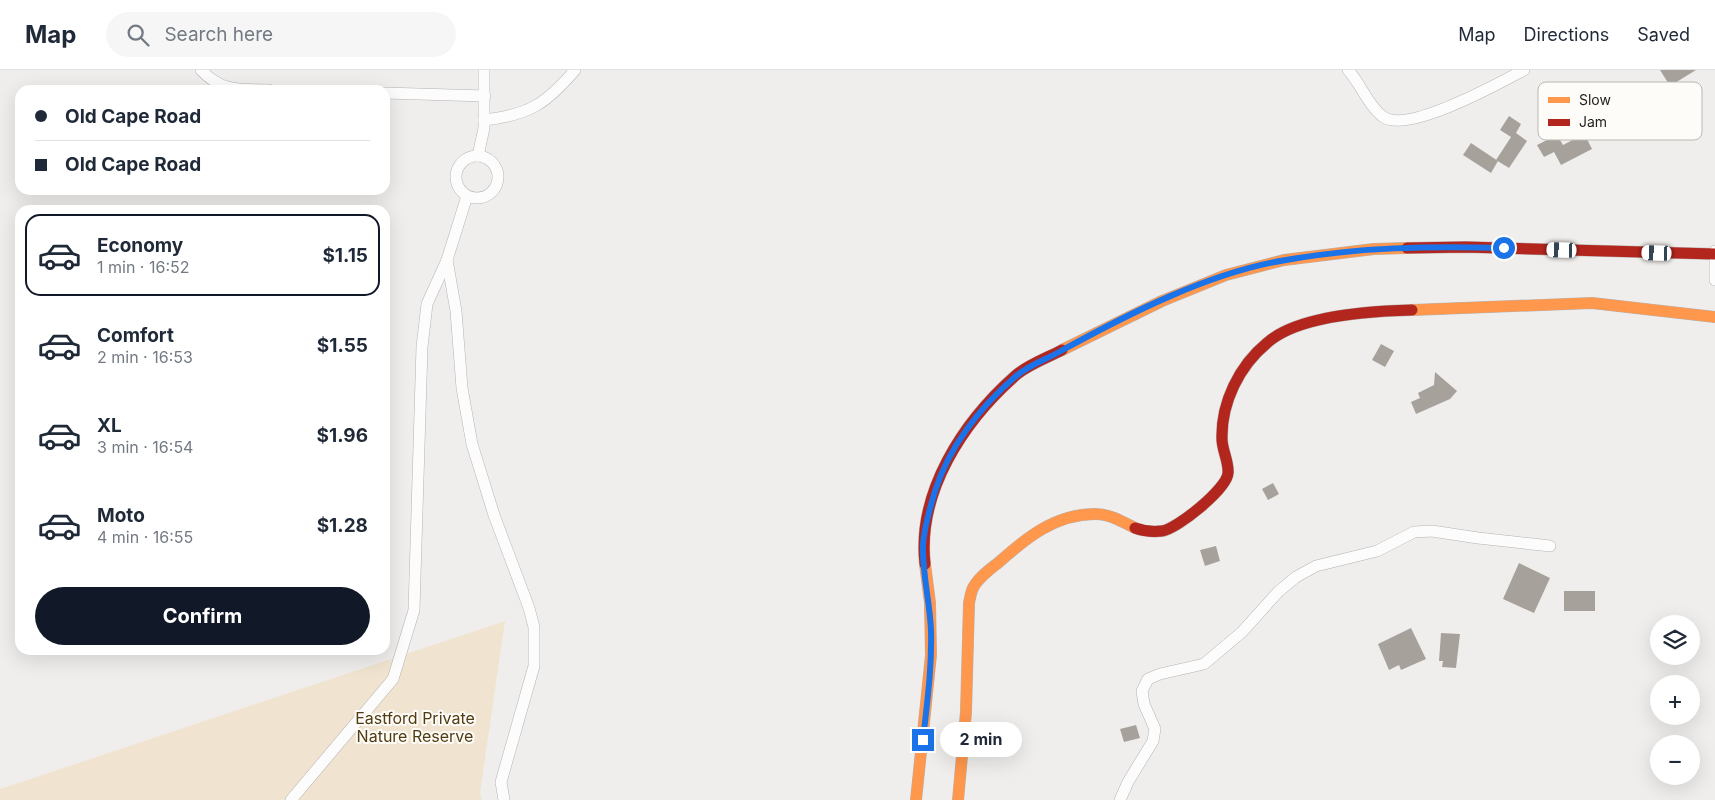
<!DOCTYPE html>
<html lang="en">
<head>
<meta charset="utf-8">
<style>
	body { margin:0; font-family:Inter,sans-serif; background:#f6f6f7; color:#1f2937; height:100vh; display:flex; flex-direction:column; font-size:19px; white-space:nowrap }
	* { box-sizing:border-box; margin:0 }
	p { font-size:16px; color:#747a83 }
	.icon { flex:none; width:28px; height:28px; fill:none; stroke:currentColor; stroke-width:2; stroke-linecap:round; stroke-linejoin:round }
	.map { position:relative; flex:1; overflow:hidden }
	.sheet { position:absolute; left:15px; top:135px; width:375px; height:450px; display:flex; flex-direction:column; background:#fff; border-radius:15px; box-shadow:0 5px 20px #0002 }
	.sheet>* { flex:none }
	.guide { position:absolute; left:15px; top:15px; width:375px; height:110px; border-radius:15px; box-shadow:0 5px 20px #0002; display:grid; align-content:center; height:110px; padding:0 20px; background:#fff }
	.fabs { position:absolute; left:1650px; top:545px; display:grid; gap:10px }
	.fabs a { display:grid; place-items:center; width:50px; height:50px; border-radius:50%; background:#fff; box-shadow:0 5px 20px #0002; font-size:25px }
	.end { position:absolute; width:22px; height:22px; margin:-11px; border:6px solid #1a73e8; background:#fff; box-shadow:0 0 0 2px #fff }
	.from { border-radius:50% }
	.bubble { position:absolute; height:35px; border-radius:18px; background:#fff; box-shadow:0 5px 20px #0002; font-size:16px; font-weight:700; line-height:35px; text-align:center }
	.car { position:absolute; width:15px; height:30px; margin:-15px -8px; border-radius:6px; box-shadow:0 0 4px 1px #0007; background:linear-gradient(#fff 24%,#345 0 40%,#fff 0 76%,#345 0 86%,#fff 0) }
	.guide b { display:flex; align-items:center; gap:18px; height:48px; font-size:19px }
	.guide b+b { border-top:1px solid #e0e1e3 }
	.guide i { width:12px; height:12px; background:#1f2937 }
	ul { padding:9px 0 0; list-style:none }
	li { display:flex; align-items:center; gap:15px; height:82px; margin:0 10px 8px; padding:0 10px; border:2px solid transparent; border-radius:15px }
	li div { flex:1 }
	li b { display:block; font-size:19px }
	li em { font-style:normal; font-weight:700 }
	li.selected { border-color:#111827 }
	li>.icon { width:45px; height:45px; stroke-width:1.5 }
	.action { display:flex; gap:10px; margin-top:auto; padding:10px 20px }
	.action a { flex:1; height:58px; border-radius:30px; background:#111827; color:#fff; font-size:20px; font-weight:700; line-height:58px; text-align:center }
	header { display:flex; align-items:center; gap:30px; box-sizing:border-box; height:70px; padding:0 25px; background:#fff; border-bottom:1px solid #e0e1e3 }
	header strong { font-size:24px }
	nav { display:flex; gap:28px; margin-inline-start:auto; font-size:18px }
	.search { width:350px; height:45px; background:#f6f6f7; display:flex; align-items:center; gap:12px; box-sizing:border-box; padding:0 18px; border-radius:28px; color:#747a83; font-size:19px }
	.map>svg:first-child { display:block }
</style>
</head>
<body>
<header>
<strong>Map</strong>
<div class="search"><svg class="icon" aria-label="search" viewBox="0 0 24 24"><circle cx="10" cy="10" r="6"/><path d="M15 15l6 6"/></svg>Search here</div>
<nav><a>Map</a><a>Directions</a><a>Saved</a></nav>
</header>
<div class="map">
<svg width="1715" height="730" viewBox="0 0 1715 730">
	<rect width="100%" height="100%" fill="#f0eeec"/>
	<path fill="#f0e4d0" d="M505 551 480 723 482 730H0V719Z"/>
	<g fill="#a6a29b">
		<path d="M1660 0H1696L1670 16Z"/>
		<path d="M1585 33 1600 63 1587 69 1592 79 1561 95 1554 82 1544 87 1537 75 1557 65 1563 75 1582 65 1570 41Z"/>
		<path d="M1509 46 1521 54 1516 63 1527 71 1509 98 1496 90 1511 67 1500 60Z"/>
		<path d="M1471 73 1498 91 1491 103 1463 85Z"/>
		<path d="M1381 274 1394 281 1385 297 1372 290Z"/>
		<path d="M1435 302 1457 321 1450 329 1416 344 1411 332 1420 328 1418 323 1434 315Z"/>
		<path d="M1273 413 1279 424 1268 430 1262 419Z"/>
		<path d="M1216 476 1220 491 1205 496 1200 480Z"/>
		<path d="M1519 493 1550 508 1534 543 1503 529Z"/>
		<rect x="1564" y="521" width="31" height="20"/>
		<path d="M1411 558 1426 589 1401 600 1399 595 1389 600 1378 574Z"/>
		<path d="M1441 563 1460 564 1456 598 1442 597 1443 591H1439Z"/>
		<path d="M1136 655 1140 668 1124 672 1120 659Z"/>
	</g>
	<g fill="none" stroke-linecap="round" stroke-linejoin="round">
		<g stroke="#b5b3b2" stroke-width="12">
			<g id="street">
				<path d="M201 0C223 23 240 19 269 20"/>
				<path d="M1348 0C1361 14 1367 34 1382 46 1405 66 1499 13 1524 0"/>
				<path d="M385 23 485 26"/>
				<path d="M484 50C529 45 546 34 575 0"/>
				<path d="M478 86 484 58V0"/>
				<circle cx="477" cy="107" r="21"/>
				<path d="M1715 181V210"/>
				<path d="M447 190 456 241 462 318 472 374 494 445 529 538 534 557V596L501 712 504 730"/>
				<path d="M291 730 393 609 414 540 422 277 427 234 447 190 467 126"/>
				<path d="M1120 730 1128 712 1153 671 1155 659 1144 634 1142 621 1148 609 1160 604 1204 594 1242 562 1278 522 1296 507 1316 496 1377 481 1414 462 1432 461 1478 468 1550 476"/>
			</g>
		</g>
		<g stroke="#b5b3b2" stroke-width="12">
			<g id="slow">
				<path d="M1412 240 1592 233 1715 247"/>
				<path d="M1062 280 1162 231 1226 205 1284 190 1374 179 1407 178"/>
				<path d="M916 730 931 585 930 533 925 494"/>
				<path d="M958 730 966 642 969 533C970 528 971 522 973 518 978 508 989 500 998 493 1026 468 1055 444 1095 444 1110 444 1123 452 1135 458"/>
			</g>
		</g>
		<g stroke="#b5b3b2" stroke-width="12">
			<g id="jam">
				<path d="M1407 178 1466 177 1715 184"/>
				<path d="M1135 458C1143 461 1153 462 1162 461 1177 459 1227 419 1228 403 1229 392 1222 380 1222 369 1221 333 1239 296 1267 273 1298 245 1371 241 1412 240"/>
				<path d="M925 494C917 422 963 352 1015 306 1027 295 1047 288 1062 280"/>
			</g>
		</g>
		<use href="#street" stroke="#fdfcfc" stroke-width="11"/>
		<use href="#slow" stroke="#ff974d" stroke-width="11"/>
		<use href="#jam" stroke="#b3261e" stroke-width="11"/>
	</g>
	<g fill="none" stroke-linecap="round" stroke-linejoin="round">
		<path stroke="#1a73e8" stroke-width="6" d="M923 670C927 633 932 598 931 561 930 532 922 503 923 475 924 457 930 438 935 421 949 377 980 337 1015 307 1027 296 1045 290 1059 282 1126 245 1210 202 1286 190 1358 177 1431 176 1504 178"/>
	</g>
	<g text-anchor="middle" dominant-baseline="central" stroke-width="4" stroke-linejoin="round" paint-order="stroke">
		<g font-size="16" fill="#513c11" stroke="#fefcf8">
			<text x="415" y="648">Eastford Private<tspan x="415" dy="18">Nature Reserve</tspan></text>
		</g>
	</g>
	<rect x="1538" y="12" width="164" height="58" rx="8" fill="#fefcf8" stroke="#bbb9b6" stroke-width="1"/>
	<rect x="1548" y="27" width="22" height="6" fill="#ff974d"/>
	<rect x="1548" y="49" width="22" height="7" fill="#b3261e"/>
	<g font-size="14" fill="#1f1e1c">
		<text x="1579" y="35">Slow</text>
		<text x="1579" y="57">Jam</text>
	</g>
</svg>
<div class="fabs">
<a><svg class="icon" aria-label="layers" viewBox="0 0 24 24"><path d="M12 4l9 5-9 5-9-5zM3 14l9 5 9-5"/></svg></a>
<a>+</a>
<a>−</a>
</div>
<i class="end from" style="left:1504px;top:178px"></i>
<i class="end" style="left:923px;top:670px"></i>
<div class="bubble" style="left:940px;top:652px;width:82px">2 min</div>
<i class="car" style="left:1562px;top:180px;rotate:272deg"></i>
<i class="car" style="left:1657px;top:183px;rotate:272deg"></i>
<div class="guide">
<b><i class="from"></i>Old Cape Road</b>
<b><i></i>Old Cape Road</b>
</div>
<section class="sheet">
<ul>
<li class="selected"><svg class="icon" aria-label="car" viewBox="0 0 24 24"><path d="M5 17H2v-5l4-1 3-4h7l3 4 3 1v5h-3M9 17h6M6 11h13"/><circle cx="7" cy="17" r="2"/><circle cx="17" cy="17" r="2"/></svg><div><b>Economy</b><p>1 min · 16:52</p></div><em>$1.15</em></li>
<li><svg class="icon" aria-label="car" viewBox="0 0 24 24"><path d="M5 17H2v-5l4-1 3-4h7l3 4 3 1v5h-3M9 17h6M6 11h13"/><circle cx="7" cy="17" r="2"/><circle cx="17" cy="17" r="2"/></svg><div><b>Comfort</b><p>2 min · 16:53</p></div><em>$1.55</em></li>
<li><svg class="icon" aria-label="car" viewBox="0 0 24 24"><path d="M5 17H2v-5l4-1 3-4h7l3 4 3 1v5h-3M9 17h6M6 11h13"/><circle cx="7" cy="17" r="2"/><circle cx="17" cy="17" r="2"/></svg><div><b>XL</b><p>3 min · 16:54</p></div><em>$1.96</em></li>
<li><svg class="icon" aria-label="car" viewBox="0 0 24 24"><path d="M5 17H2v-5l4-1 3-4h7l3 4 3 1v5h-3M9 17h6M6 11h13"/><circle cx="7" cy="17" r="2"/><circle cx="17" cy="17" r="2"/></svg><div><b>Moto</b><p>4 min · 16:55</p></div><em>$1.28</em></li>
</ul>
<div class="action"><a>Confirm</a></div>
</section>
</div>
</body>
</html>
